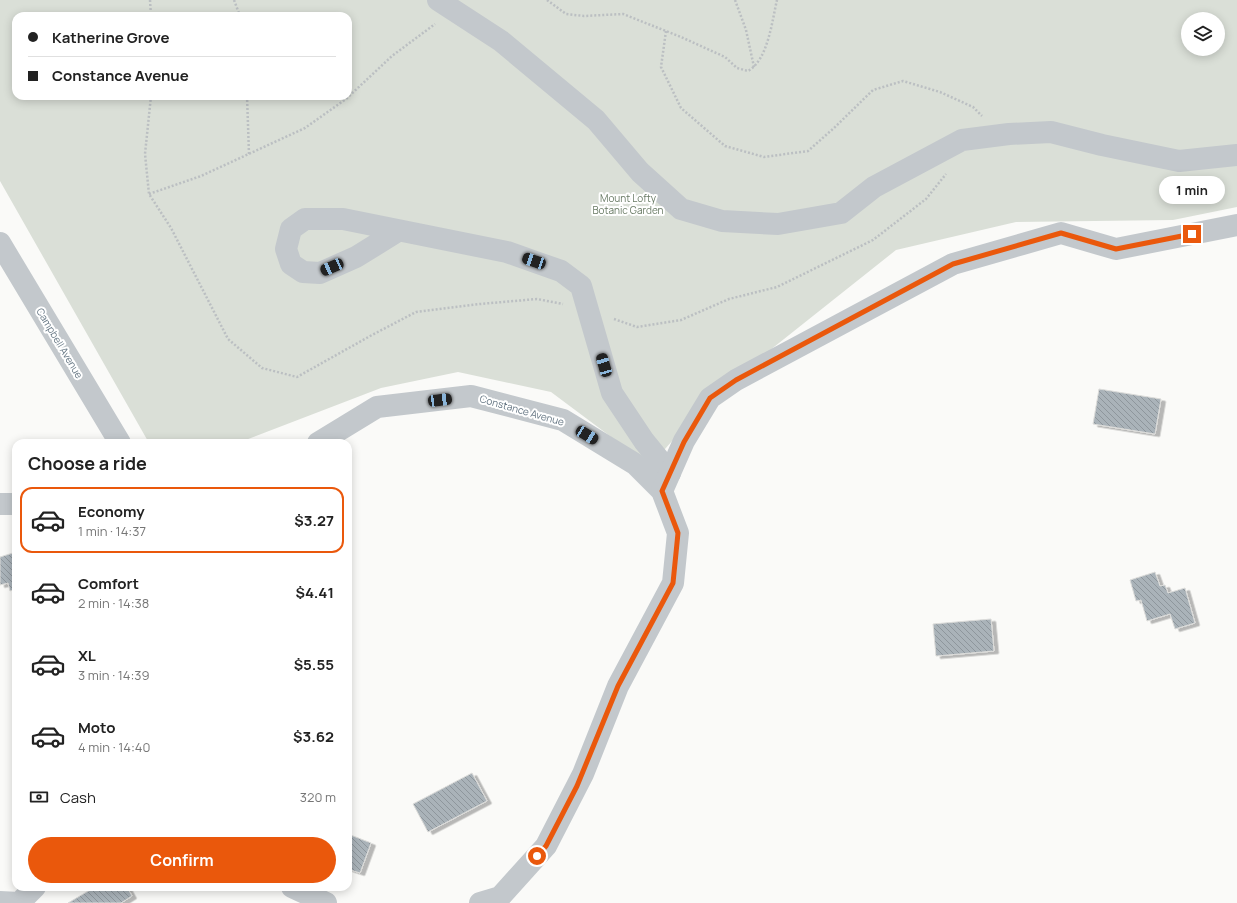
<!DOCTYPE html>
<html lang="en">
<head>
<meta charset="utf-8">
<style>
	body { margin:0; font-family:Manrope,sans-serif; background:#f6f6f6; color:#222; height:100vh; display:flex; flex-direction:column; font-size:15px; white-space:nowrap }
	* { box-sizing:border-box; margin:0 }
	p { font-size:13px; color:#767676 }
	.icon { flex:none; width:22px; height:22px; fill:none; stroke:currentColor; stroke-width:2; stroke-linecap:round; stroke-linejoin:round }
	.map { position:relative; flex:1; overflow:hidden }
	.side { position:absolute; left:12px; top:439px; width:340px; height:452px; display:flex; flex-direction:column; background:#fff; border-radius:12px; box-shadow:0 2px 10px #0003 }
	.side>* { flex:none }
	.top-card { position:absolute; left:12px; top:12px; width:340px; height:88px; border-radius:12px; box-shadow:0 2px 10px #0003; display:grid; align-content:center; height:88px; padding:0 16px; background:#fff }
	.fabs { position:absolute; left:1181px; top:12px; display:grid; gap:8px }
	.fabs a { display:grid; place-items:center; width:44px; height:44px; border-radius:50%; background:#fff; box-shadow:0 2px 10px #0003; font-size:20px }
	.end { position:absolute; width:18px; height:18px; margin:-9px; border:5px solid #ea580c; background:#fff; box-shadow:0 0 0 2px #fff }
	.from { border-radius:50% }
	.bubble { position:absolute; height:28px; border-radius:14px; background:#fff; box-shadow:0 2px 10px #0003; font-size:13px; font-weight:700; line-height:28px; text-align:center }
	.car { position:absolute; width:12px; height:24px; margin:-12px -6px; border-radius:5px; box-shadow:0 0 3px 1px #0007; background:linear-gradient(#222 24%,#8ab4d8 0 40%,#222 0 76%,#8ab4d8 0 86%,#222 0) }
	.top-card b { display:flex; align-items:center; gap:14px; height:38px; font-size:15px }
	.top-card b+b { border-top:1px solid #e0e0e0 }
	.top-card i { width:10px; height:10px; background:#222 }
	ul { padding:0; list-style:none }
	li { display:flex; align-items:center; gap:12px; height:66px; margin:0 8px 6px; padding:0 8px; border:2px solid transparent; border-radius:12px }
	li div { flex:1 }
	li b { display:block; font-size:15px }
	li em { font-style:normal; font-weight:700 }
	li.current { border-color:#ea580c }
	li>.icon { width:36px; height:36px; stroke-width:1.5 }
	h2 { padding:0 16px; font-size:18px; line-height:48px }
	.pay { display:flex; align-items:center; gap:10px; height:44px; padding:0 16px; font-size:15px }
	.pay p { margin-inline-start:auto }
	.button { display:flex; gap:8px; margin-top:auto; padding:8px 16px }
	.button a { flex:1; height:46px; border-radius:24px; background:#ea580c; color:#fff; font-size:16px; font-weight:700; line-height:46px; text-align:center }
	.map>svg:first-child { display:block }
</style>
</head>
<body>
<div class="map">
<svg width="1237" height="903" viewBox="0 0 1237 903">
	<defs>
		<pattern id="building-back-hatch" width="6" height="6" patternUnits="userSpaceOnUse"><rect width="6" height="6" fill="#aab3b9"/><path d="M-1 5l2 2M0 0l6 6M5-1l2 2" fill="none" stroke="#8e969c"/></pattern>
		<filter id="shadow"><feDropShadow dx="4.5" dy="2.5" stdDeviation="0" flood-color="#0004"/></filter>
	</defs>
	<rect width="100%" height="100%" fill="#fafaf8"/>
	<path fill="#dadfd7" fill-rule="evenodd" d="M0 0H1237V207L1173 220 1016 222 896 250 710 398 650 466 551 392 458 372 381 388 238 443H149L0 181ZM16 16H348V96H16ZM1188 19H1218V49H1188Z"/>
	<g fill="url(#building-back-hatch)" stroke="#dcdcda" filter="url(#shadow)">
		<path d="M1099 389 1161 399 1155 434 1093 424Z"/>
		<path d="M16 552V589L10 591 8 583 0 585V557Z"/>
		<path d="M1155 572 1160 586 1165 585 1168 593 1185 588 1195 623 1175 629 1170 614 1147 621 1141 600 1136 601 1130 580Z"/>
		<path d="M991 619 994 651 936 656 933 624Z"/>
		<path d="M472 773 487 801 428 832 413 804Z"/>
		<path d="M348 834 371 843 360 873 348 869Z"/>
		<path d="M95 887H127L132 896 121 903H68Z"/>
	</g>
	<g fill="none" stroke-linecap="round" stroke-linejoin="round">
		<g stroke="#bbbfc2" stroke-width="2.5" stroke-dasharray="2 2" stroke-linecap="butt">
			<path d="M150 0 151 16"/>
			<path d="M234 0 240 16"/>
			<path d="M547 0 566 14 584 16 623 14 681 37 725 57 737 68 748 71C768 60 772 21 777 0"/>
			<path d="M735 0 746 30 754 67"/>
			<path d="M666 31 661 67 681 108 725 146 764 157 808 151 834 128 873 90 903 81 940 92 973 107 982 116"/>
			<path d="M151 96 145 154 149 194 171 228 228 339 262 368 297 377 372 335 416 312 480 304 537 299 563 304"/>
			<path d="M247 96 249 154"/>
			<path d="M149 194 201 176 305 128 346 99 392 56 435 24"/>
			<path d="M614 319 637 327 681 320 729 299 777 287 873 240 926 199 946 174"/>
		</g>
		<g stroke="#c3c8cc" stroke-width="22">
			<path d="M438 0 501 41 596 120 640 172 681 209 722 221 778 224 841 213 874 187 962 140 1009 134 1051 132 1102 145 1179 161 1237 155"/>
			<path d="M398 231 356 257 320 273 303 272 291 264 286 249 291 229 305 219H343L507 252 561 271 581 286 612 393 644 441 670 473"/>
			<path d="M0 243 120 443"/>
			<path d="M318 443 377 407 471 396 563 420 635 464 662 491 678 533 673 583 618 686 583 774 546 846 500 897 480 903"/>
			<path d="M662 491 684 441 710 398 736 380 953 264 1061 233 1116 249 1237 225"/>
			<path d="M0 504H16"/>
			<path d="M292 887 326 903"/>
			<path d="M0 902 19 903 35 887"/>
		</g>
	</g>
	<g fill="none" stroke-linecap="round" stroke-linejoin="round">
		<path stroke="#ea580c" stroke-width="5" d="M537 856 546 846 577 786 618 686 673 583 678 533 662 491 684 442 710 398 736 380 953 264 1061 233 1116 249 1192 234"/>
	</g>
	<g text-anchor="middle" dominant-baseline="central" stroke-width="4" stroke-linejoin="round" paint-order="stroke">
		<g font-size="10" fill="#687a64" stroke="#fff">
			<text x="628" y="198">Mount Lofty<tspan x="628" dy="12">Botanic Garden</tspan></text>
		</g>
		<g font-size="10" fill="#657683" stroke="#fff">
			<text transform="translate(60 343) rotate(59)">Campbell Avenue</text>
			<text transform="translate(522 410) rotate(16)">Constance Avenue</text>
		</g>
	</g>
</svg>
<div class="fabs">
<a><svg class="icon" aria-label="layers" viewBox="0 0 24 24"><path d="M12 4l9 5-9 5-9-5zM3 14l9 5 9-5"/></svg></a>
</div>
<i class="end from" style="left:537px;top:856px"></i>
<i class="end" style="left:1192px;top:234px"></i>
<div class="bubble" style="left:1159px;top:176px;width:66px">1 min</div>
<i class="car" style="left:534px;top:261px;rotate:289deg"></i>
<i class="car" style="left:332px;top:267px;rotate:246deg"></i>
<i class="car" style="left:604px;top:365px;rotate:344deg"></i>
<i class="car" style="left:440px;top:400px;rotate:83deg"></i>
<i class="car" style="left:587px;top:435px;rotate:121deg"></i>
<div class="top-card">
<b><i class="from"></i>Katherine Grove</b>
<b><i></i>Constance Avenue</b>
</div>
<section class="side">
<h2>Choose a ride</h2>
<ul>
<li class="current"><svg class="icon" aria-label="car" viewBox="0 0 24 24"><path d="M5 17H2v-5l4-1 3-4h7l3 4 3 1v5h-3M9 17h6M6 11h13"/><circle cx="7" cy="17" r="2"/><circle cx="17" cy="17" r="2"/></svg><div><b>Economy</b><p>1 min · 14:37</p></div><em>$3.27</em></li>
<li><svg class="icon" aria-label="car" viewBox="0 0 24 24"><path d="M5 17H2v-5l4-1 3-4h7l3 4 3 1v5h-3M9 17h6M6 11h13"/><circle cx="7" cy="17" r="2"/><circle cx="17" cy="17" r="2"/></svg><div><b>Comfort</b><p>2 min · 14:38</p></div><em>$4.41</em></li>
<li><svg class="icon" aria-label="car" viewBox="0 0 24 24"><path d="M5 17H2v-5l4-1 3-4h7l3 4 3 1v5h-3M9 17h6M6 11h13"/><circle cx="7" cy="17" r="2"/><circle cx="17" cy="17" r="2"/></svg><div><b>XL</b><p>3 min · 14:39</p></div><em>$5.55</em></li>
<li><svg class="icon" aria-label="car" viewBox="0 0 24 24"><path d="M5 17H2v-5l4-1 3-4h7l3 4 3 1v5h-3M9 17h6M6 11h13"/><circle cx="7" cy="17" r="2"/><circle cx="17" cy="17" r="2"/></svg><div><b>Moto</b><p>4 min · 14:40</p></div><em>$3.62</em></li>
</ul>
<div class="pay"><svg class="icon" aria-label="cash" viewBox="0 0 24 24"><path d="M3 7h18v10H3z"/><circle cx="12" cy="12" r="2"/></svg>Cash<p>320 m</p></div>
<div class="button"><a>Confirm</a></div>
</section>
</div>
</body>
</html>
